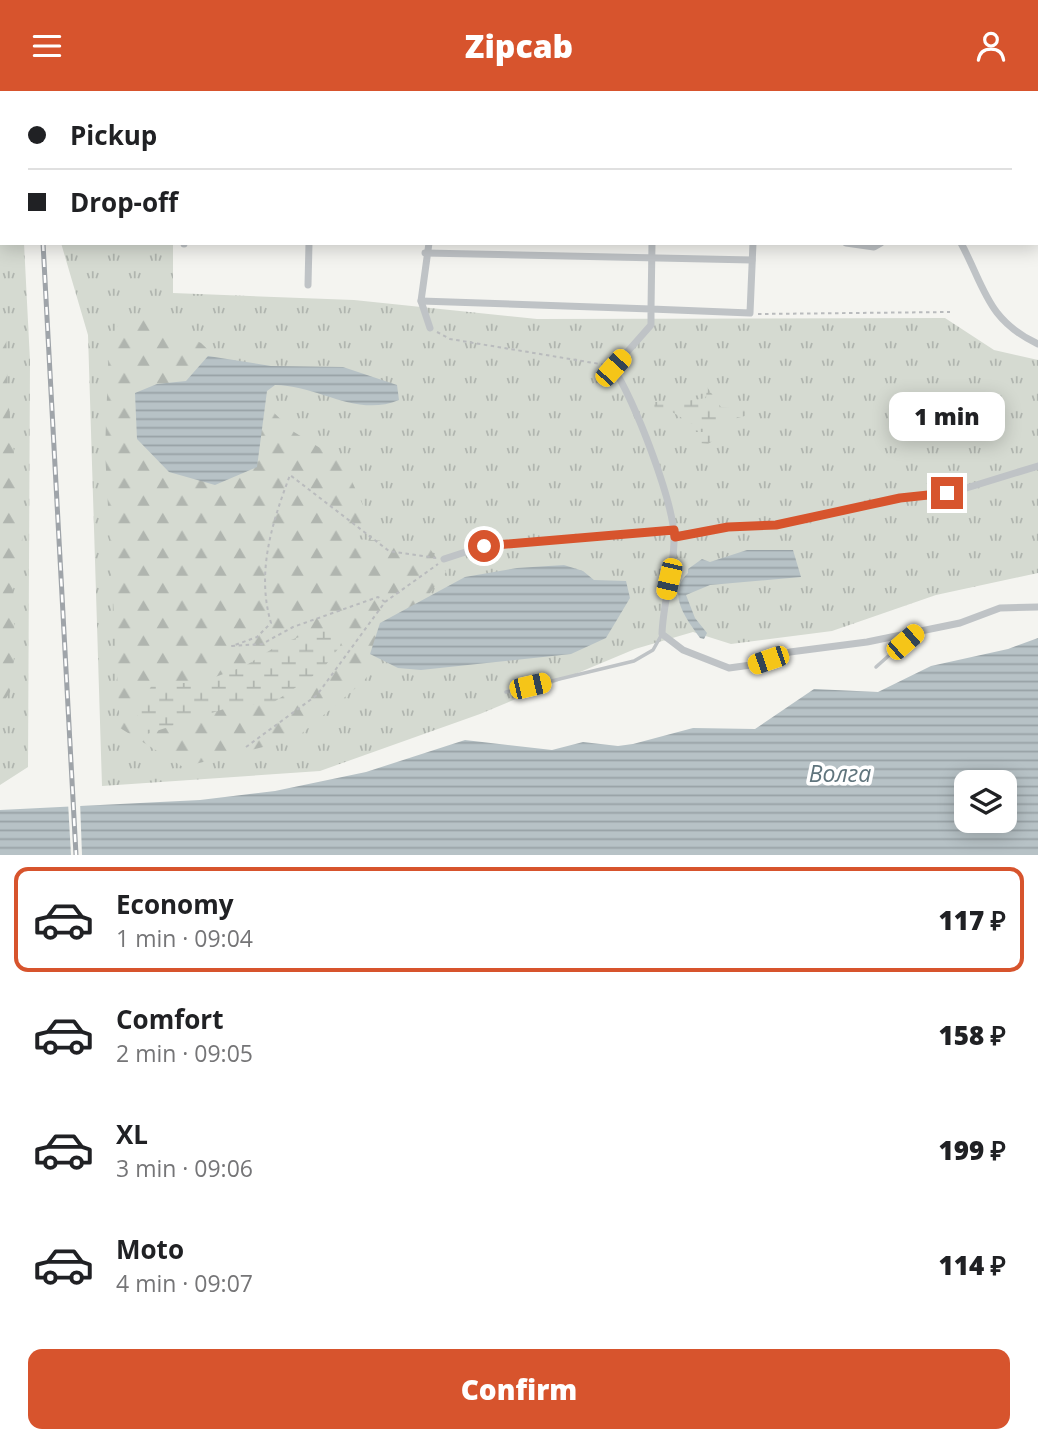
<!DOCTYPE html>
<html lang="en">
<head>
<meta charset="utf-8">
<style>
	body { margin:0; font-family:"Open Sans",sans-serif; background:#f2f2f2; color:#202124; height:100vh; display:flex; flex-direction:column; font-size:26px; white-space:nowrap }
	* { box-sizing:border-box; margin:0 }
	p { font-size:23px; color:#757577 }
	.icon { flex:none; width:38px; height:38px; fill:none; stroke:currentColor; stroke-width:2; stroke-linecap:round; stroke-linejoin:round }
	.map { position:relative; height:764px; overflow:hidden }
	.panel { display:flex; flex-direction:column; background:#fff; flex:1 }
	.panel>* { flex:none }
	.hud { position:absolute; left:0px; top:0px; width:1040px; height:154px; box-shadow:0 4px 18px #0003; display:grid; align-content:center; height:154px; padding:0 28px; background:#fff }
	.fabs { position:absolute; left:954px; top:679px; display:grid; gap:14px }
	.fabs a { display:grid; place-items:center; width:63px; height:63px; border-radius:14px; background:#fff; box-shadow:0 4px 18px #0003; font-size:35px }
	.end { position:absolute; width:32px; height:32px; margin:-16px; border:9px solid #d7542d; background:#fff; box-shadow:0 0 0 4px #fff }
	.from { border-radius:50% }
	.bubble { position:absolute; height:49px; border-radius:14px; background:#fff; box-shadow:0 4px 18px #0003; font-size:23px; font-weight:800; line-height:49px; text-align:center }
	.car { position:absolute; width:21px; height:42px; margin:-21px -10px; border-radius:9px; box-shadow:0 0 5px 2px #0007; background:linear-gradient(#f5c518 24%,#345 0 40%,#f5c518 0 76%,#345 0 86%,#f5c518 0) }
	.hud b { display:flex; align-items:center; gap:24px; height:66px; font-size:26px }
	.hud b+b { border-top:2px solid #e0e0e0 }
	.hud i { width:18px; height:18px; background:#202124 }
	ul { padding:12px 0 0; list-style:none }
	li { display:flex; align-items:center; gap:21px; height:105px; margin:0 14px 10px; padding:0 14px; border:4px solid transparent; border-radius:14px }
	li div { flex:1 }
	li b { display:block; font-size:26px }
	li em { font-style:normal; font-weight:800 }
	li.selected { border-color:#d7542d }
	li>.icon { width:63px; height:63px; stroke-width:1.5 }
	.action { display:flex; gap:14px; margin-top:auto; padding:14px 28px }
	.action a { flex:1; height:80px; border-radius:14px; background:#d7542d; color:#fff; font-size:28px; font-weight:800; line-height:80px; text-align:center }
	header { display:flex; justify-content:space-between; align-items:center; height:91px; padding:0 28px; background:#d7542d; color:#fff; font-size:32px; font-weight:800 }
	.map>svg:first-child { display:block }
</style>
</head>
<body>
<header><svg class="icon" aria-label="menu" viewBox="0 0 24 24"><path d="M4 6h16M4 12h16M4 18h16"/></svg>Zipcab<svg class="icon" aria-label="person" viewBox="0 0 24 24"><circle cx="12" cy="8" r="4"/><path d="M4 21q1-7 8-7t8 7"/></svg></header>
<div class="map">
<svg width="1038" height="764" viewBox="0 0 1038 764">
	<defs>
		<pattern id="grass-tufts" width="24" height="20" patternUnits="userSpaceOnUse" patternTransform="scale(1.75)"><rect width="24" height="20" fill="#d5dad1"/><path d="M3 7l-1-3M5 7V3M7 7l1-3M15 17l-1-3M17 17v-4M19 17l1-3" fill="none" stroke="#b0b5af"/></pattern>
		<pattern id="forest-firs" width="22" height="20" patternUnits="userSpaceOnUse" patternTransform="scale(1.75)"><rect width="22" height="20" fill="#d5dad1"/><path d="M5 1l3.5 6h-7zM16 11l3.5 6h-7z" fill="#b0b5af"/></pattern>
		<pattern id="wetland-marsh" width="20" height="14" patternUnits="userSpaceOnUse" patternTransform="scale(1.75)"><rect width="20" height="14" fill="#d5dad1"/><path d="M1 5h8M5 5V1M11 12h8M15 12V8" fill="none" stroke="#b0b5af"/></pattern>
		<pattern id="water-rules" width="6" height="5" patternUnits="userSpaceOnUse" patternTransform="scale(1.75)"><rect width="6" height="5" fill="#b7c2c6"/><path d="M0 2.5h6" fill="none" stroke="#98a2a6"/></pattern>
	</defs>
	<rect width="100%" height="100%" fill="#f4f4f0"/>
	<g fill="url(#grass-tufts)">
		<path d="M0 0H16L2 2V152H24L30 270 28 676 0 694Z"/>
		<path d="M53 0H187V2Z"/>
		<path d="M61 152H173V202L354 209 537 228 945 227 994 259 1038 269V482L936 504 832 540 731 553 693 541 635 558 480 623 320 680 102 695 88 244Z"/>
	</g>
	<g fill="url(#forest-firs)">
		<path d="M0 217 6 239 8 307 23 446 13 499 15 557 10 601 0 617Z"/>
		<path d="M124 224 148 227 201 252 294 341 343 371 367 423 353 448 426 452 446 481 363 591 295 648 183 676 120 637 105 360 109 250Z"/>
	</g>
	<g fill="url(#wetland-marsh)">
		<path d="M707 296 721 316 747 319 748 324 713 334V341H726L708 353 681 350 692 341H704L705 334 690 332 669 319 655 321 654 311H680L706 307Z"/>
		<path d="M321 538 351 541 322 579 274 611 227 617 147 643 136 622 153 592H199L245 575 280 553Z"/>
	</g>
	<g fill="url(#water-rules)" fill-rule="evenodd">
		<path d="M208 265 271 275 343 276 397 294 399 309C356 327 318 294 275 294L267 300 257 376 215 394 169 381 137 348 135 302 157 293 186 290Z"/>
		<path d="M747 459H793L801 486 710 494 686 504 695 527 707 542 704 548 700 547C686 527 666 503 688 482V478L702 468 710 471Z"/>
		<path d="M564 474 583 480 594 489 626 490 630 507 606 547 571 563 421 579 398 577 370 563 380 532 465 486 517 477Z"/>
		<path d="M1038 547V764H0V719L200 709 275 700 366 681 465 649 552 659 583 651 618 655 633 653 693 637 755 638 814 598 878 601 931 575 1008 558ZM966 691H1004V730H966Z"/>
	</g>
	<path fill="#f4f4f0" d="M80 710 82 764H71L68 711Z"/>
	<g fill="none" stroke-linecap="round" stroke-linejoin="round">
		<g stroke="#b9bbbd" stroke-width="2" stroke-dasharray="3.5 3.5" stroke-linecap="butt">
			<path d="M194 0V2"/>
			<path d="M758 223 950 221"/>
			<path d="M437 241 450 248 606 274"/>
			<path d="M385 511 378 506 293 536 262 553 232 555 257 546 271 532C256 481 272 432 290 384L389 460 436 467"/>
			<path d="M246 656 317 604 385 511 438 473"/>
		</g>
		<g stroke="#bfc3c6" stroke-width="3.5">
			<path d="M876 576 912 544"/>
			<path d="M506 601 634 570 653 559 662 543"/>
		</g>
		<g stroke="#bfc3c6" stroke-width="7">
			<path d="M870 0 871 2"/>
			<path d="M312 2V0"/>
			<path d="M493 2 494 0"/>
			<path d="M882 2 884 0"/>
			<path d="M429 152 421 210 430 237"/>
			<path d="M652 152 651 218 750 222 753 152"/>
			<path d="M846 152 874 156 881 152"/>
			<path d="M961 152C985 197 987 229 1038 253"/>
			<path d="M184 153V152"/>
			<path d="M425 162 752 169"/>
			<path d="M308 194 309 152"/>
			<path d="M421 210 651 218V234L613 277C633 305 675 414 674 448 674 480 663 511 662 543L683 559 729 577 751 574 790 561 867 551 960 532 1000 517 1038 516"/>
			<path d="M675 445 728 436 776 434 900 407 947 403 1038 375"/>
			<path d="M444 468 484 455 674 439"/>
		</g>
		<g stroke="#9fa4a9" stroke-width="5">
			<g id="rail">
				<path d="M35 0V2"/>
				<path d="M43 152 76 764"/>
			</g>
		</g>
		<use href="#rail" stroke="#fff" stroke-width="2.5" stroke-dasharray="8" stroke-linecap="butt"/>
	</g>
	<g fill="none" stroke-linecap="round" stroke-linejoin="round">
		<path stroke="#d7542d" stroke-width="9" d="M484 455 674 439 675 446 728 436 776 434 900 407 947 402"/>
	</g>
	<g text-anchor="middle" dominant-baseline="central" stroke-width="7" stroke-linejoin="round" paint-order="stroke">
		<g font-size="23" font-style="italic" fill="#60757d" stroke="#fff">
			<text x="840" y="682">Волга</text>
		</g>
	</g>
</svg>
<div class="fabs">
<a><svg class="icon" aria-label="layers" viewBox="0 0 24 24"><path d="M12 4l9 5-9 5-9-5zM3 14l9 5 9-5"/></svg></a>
</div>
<i class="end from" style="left:484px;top:455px"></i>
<i class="end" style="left:947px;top:402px"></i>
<div class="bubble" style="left:889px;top:301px;width:116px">1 min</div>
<i class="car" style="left:613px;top:277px;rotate:42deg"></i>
<i class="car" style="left:669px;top:488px;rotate:193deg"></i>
<i class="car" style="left:905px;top:551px;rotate:49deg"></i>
<i class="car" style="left:768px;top:569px;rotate:251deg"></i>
<i class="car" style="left:530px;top:595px;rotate:77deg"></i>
<div class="hud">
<b><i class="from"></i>Pickup</b>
<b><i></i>Drop-off</b>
</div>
</div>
<section class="panel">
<ul>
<li class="selected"><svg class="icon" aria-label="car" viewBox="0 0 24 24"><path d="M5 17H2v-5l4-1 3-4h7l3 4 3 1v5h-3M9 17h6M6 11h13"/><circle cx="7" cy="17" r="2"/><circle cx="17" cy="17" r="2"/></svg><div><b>Economy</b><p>1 min · 09:04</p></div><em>117 ₽</em></li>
<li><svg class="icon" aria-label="car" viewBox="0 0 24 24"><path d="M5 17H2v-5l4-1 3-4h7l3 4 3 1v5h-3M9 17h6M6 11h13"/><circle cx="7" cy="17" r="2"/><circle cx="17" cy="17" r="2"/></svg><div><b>Comfort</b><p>2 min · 09:05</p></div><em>158 ₽</em></li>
<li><svg class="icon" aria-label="car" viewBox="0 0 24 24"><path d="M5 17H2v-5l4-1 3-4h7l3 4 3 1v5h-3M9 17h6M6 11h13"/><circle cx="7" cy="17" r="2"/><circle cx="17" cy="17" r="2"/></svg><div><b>XL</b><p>3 min · 09:06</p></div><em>199 ₽</em></li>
<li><svg class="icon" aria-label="car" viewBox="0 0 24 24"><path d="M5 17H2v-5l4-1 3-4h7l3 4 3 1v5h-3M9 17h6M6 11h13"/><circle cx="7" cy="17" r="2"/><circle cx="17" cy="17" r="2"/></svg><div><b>Moto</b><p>4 min · 09:07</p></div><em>114 ₽</em></li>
</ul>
<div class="action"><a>Confirm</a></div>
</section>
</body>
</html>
